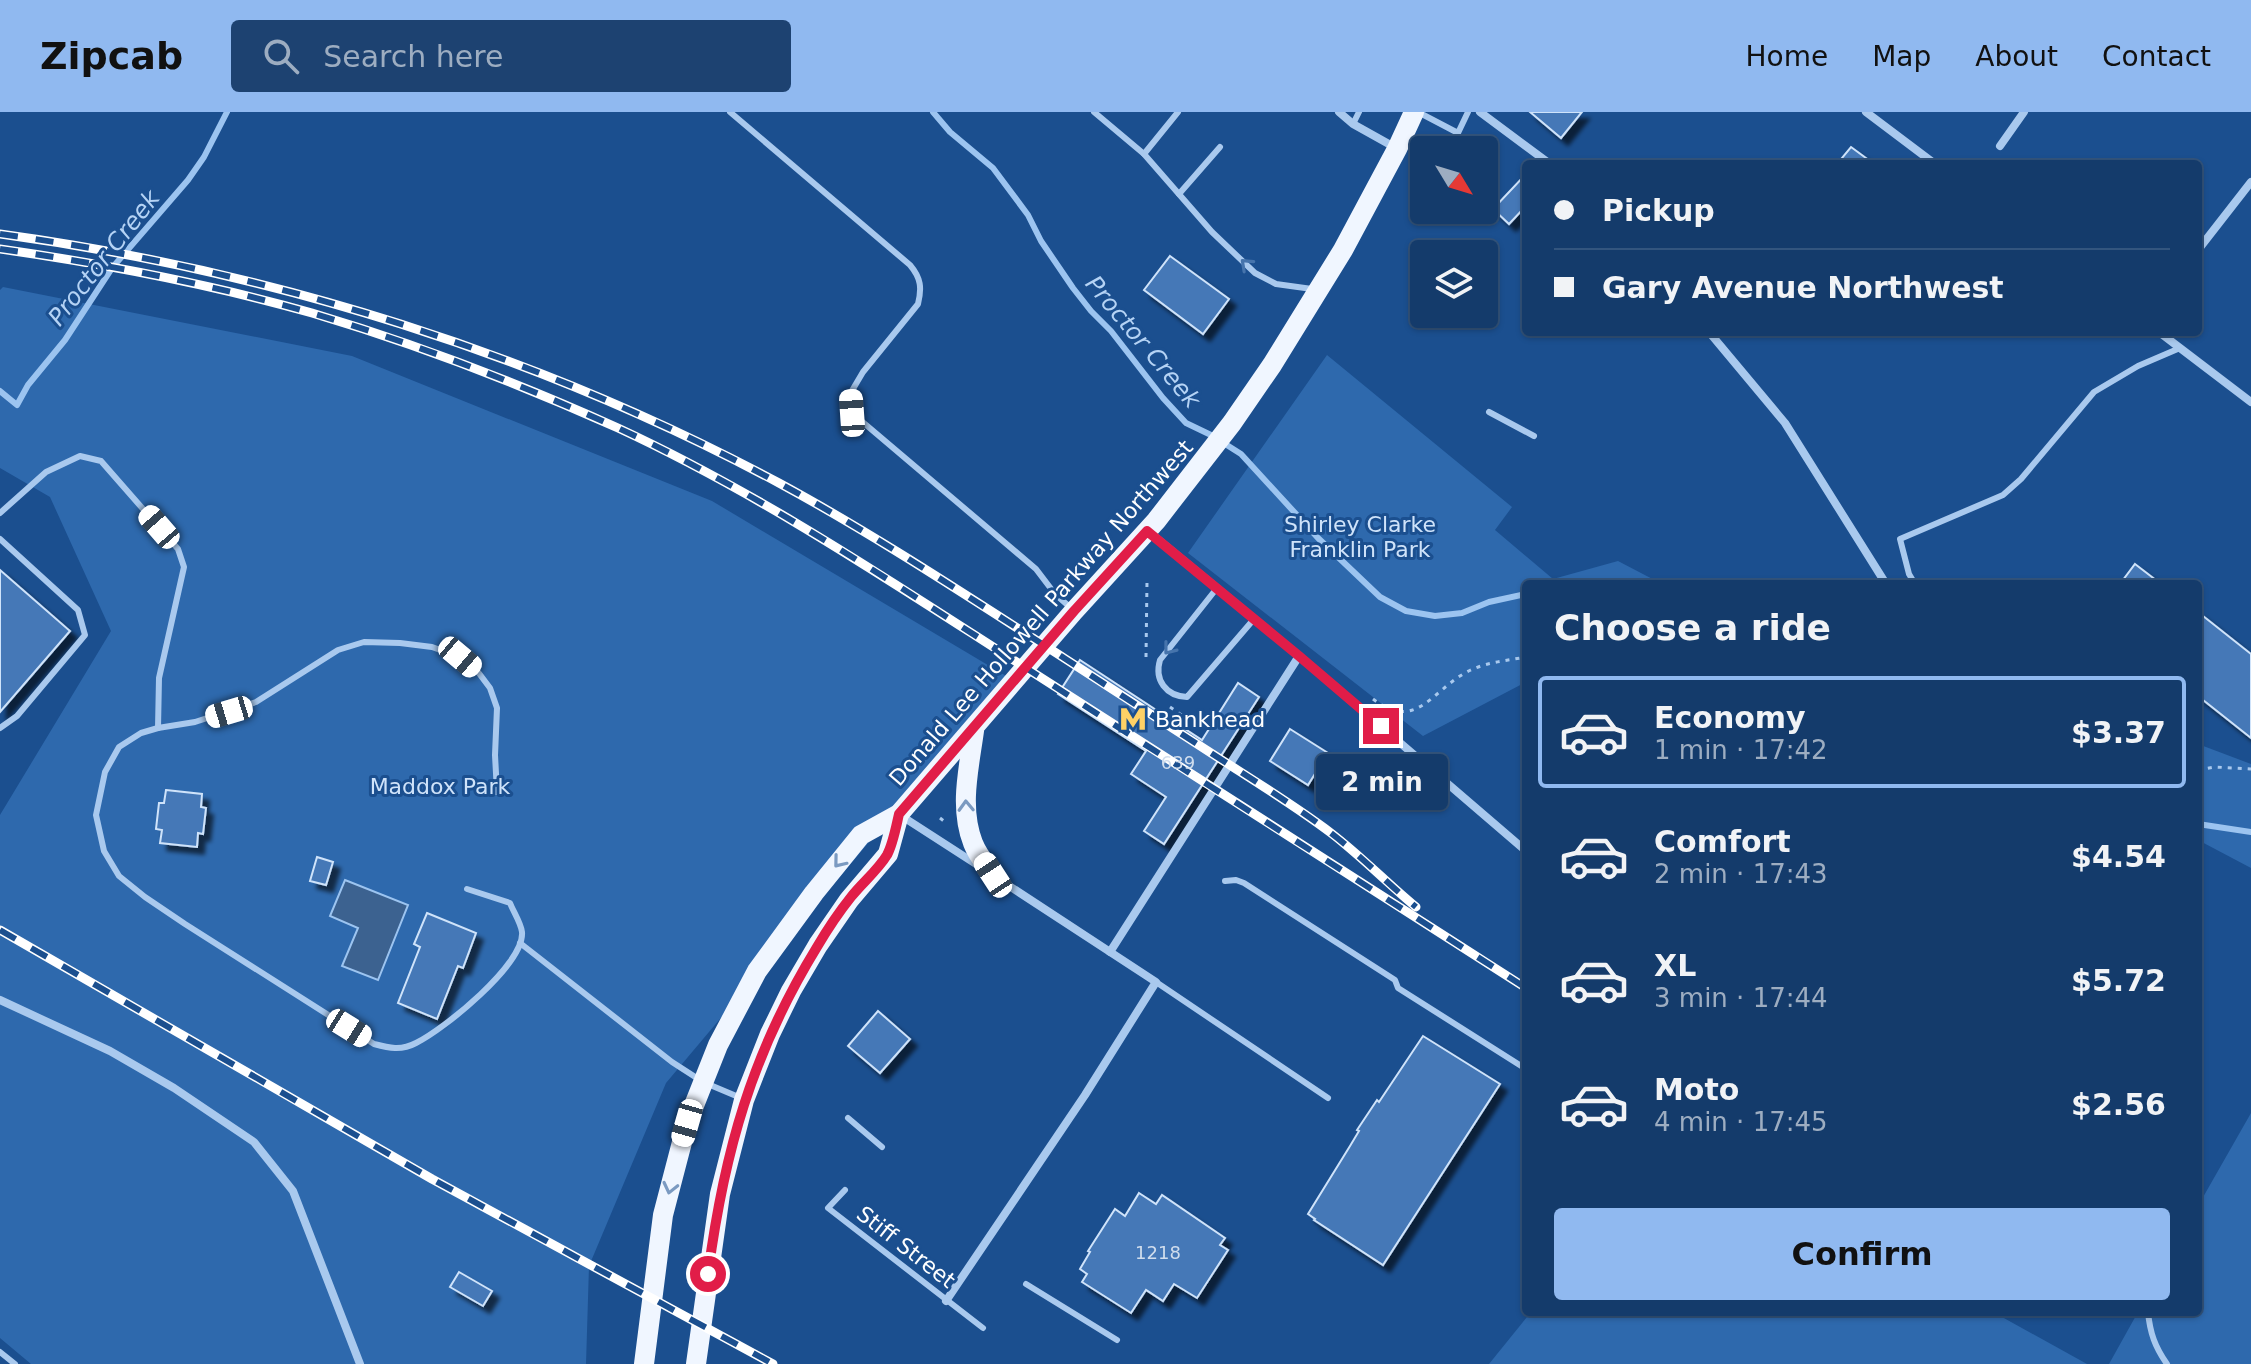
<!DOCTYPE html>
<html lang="en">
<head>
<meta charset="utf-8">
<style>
	body { margin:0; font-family:"DejaVu Sans",sans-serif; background:#1d4271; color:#f1f3f6; height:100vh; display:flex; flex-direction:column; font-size:30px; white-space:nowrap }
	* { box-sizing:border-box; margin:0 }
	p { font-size:26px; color:#9dadc1 }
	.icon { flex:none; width:44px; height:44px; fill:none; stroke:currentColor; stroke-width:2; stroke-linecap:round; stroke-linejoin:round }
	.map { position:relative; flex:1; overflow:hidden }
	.side { position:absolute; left:1522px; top:468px; width:680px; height:736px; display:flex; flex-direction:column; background:#143b6b; border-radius:8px; box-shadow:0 2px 6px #0004,0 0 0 2px #33557e }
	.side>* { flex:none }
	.hud { position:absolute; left:1522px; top:48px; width:680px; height:176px; border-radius:8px; box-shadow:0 2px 6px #0004,0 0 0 2px #33557e; display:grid; align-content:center; height:176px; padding:0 32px; background:#143b6b }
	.needle { width:52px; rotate:128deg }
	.buttons { position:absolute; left:1410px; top:24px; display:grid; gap:16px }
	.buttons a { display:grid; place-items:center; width:88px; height:88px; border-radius:8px; background:#143b6b; box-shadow:0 2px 6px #0004,0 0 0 2px #33557e; font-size:40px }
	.end { position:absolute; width:36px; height:36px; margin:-18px; border:10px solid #e11d48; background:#fff; box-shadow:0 0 0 4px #fff }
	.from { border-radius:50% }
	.bubble { position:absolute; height:56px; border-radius:8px; background:#143b6b; box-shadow:0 2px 6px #0004,0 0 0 2px #33557e; font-size:26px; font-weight:700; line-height:56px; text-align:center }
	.car { position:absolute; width:24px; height:48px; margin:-24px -12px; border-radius:10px; box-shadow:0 0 6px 2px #0007; background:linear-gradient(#fff 24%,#345 0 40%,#fff 0 76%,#345 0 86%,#fff 0) }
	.hud b { display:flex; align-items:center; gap:28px; height:76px; font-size:30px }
	.hud b+b { border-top:2px solid #33557e }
	.hud i { width:20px; height:20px; background:#f1f3f6 }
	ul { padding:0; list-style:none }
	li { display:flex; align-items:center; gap:24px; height:112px; margin:0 16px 12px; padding:0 16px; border:4px solid transparent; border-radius:8px }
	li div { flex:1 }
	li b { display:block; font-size:30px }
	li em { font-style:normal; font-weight:700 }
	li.current { border-color:#90b9f0 }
	li>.icon { width:72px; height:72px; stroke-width:1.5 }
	h2 { padding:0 32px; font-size:36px; line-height:96px }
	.action { display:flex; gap:16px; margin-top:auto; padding:16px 32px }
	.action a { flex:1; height:92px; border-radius:8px; background:#90b9f0; color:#111; font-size:32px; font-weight:700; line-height:92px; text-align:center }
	header { display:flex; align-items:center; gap:48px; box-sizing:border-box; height:112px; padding:0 40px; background:#90b9f0; color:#111 }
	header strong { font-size:38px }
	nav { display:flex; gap:44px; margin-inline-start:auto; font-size:28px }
	.search { width:560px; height:72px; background:#1d4271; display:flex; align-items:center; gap:20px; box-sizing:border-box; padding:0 28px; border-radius:8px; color:#9dadc1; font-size:30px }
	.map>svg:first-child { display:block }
</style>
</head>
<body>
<header>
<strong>Zipcab</strong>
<div class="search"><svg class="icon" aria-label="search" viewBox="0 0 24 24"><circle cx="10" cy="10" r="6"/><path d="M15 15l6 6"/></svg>Search here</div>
<nav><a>Home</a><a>Map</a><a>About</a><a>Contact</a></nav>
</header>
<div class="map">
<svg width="2251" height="1252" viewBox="0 0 2251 1252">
	<defs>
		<filter id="shadow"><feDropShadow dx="7" dy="7" stdDeviation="2" flood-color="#0009"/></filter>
	</defs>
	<rect width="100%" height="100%" fill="#1b4f8f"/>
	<g fill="#2e69ad">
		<path d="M3 175 352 244 712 389 1008 565 666 971 589 1154 586 1252H31L0 1226V703L111 519 50 385 0 356V178Z"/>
		<path d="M1327 243 1512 395 1495 418 1553 467 1618 449 1662 472H1526V570L1423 624 1188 441Z"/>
		<path d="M2198 632 2251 652V756L2198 728Z"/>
		<path d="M2251 1001V1252H2109L2138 1200H2198V1094Z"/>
		<path d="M1531 1200H1993L2087 1252H1489Z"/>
	</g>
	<path fill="#3c6290" stroke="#9cc4f0" stroke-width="2" d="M345 768 408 793 378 868 342 854 358 816 330 804Z"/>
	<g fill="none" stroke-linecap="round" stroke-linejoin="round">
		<g stroke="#9cc4f0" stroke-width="6">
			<path d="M933 0 950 20 993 56 1028 103 1041 129 1073 176 1091 199 1111 219 1163 286 1186 311 1211 323 1241 342 1318 426 1380 485 1406 499 1435 504 1462 501 1489 490 1526 482"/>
			<path d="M0 279 17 293 28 273 65 228 112 156 188 68 204 45 227 0"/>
			<path d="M2198 712 2251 720"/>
		</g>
	</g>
	<g fill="#4478b7" stroke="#cfe3fa" stroke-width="2" filter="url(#shadow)">
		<path d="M1530 0H1582L1561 26Z"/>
		<path d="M1851 35 1874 52H1837Z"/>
		<path d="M1526 62V94L1509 112 1493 97Z"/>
		<path d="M1170 144 1229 187 1203 222 1144 178Z"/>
		<path d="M2135 452 2161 472H2120Z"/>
		<path d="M0 458 70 519 0 600Z"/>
		<path d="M2198 500 2251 542V626L2198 584Z"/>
		<path d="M1080 548 1202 628 1238 571 1259 585 1164 732 1144 719 1166 685 1131 662 1146 639 1058 582Z"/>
		<path d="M1290 617 1328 641 1308 673 1270 649Z"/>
		<path d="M166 678 202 682 201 695 206 696 203 722 198 721 197 735 160 731 162 718 156 717 159 691H164Z"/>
		<path d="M317 745 333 750 326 773 310 769Z"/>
		<path d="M427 801 476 821 463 856 458 854 437 907 398 891 420 835 414 832Z"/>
		<path d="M878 899 910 927 880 961 848 934Z"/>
		<path d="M1423 924 1500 972 1383 1153 1314 1108 1315 1107 1308 1102 1350 1034 1359 1019 1357 1018 1377 988 1379 990Z"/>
		<path d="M1139 1081 1156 1092 1162 1083 1225 1126 1220 1133 1228 1138 1197 1186 1174 1172 1163 1189 1146 1178 1131 1201 1082 1170 1087 1162 1080 1157 1090 1140 1088 1139 1115 1097 1125 1104Z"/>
		<path d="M459 1160 492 1179 483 1194 450 1175Z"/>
	</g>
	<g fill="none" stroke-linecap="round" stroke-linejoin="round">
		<g stroke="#a9c9ee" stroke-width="3" stroke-dasharray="4 6" stroke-linecap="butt">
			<path d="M1146 545 1147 469"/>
			<path d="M1373 587C1415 620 1431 580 1465 561 1484 550 1505 549 1526 545"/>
			<path d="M1170 595 1197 614"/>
			<path d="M2198 658 2215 655 2251 657"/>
			<path d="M940 706 945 710H948"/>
		</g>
		<g stroke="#a9c9ee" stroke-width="6">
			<path d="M730 0 910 153C921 166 922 176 918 192L863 260 850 282 852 301 1036 457 1055 482 1071 496"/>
			<path d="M1094 0 1144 42 1212 120 1255 161 1276 172 1312 177"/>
			<path d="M1418 0 1458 21 1468 0"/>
			<path d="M1353 12 1359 0"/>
			<path d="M1144 42 1178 0"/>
			<path d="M1179 82 1220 35"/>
			<path d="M1489 300 1534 324"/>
			<path d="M0 401 46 360 80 344 101 349 178 437 184 455 159 566 158 616"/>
			<path d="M0 427 78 498 85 523 17 604 0 616"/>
			<path d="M1915 472 1909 462 1900 427 2003 383 2021 367 2094 280 2138 254 2180 236"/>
			<path d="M1217 476 1160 548C1154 568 1166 584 1187 585L1254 507"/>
			<path d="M1225 769 1236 768 1244 771 1395 868 1398 876 1526 957"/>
			<path d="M467 777 510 791C513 799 521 811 522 820 525 852 443 918 416 931 401 939 389 936 374 932L185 812 145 785 119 764 104 739 96 703 105 660 119 635 141 621 158 616 195 610 256 590 338 538 364 530 400 531 432 535 460 545 478 560 490 576 497 596 495 643 497 680"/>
			<path d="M520 831 672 950 703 970 741 986"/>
			<path d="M1156 870 1328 986"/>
			<path d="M848 1006 882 1035"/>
			<path d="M845 1078 828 1096 983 1216"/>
			<path d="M1026 1172 1117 1228"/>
			<path d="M2148 1200C2150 1221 2155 1235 2167 1252"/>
			<path d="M0 1240 15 1252"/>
		</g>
		<g stroke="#a9c9ee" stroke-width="8">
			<path d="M1339 0 1353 12 1396 36"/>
			<path d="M1480 0 1550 52"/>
			<path d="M1866 0 1935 52"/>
			<path d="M2000 34 2024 0"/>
			<path d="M2198 138 2251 70"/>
			<path d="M1709 220 1785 311 1886 472"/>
			<path d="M2159 220 2251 290"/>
			<path d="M1148 419 1299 544 1526 739"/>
			<path d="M900 703 979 754"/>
			<path d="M1110 840 1299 544"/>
			<path d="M0 888 110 939 174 976 254 1030 293 1079 360 1252"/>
			<path d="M946 1189 1085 983 1156 870 994 764"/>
		</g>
		<g stroke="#f0f6ff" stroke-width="20">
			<path d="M974 619C969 656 959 695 973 731 977 742 986 753 993 763"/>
			<path d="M644 1252 663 1103 687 1011 718 933 757 859 814 781 861 723 899 702 1074 499 1156 409 1232 311 1272 253 1343 138 1397 37 1414 0"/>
			<path d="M696 1252 720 1082 744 988 770 922 791 879 818 833 849 788 888 742 899 702"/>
		</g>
		<g stroke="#fff" stroke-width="9">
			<g id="rail">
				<path d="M0 122C271 159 538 242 779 371 877 424 970 486 1064 546 1118 581 1172 616 1225 650 1261 673 1298 696 1331 721 1361 744 1387 771 1416 795"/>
				<path d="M0 137C105 152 210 172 312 201 416 232 518 271 618 316 761 382 893 471 1026 556 1192 663 1359 769 1526 876"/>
				<path d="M0 818 432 1067 773 1252"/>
			</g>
		</g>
		<use href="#rail" stroke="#1b4f8f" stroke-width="6" stroke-dasharray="18" stroke-linecap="butt"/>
	</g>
	<defs><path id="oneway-chevron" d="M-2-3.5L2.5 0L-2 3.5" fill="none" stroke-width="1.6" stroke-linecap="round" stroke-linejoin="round" transform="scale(2)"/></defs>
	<g stroke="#4674ac">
		<use href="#oneway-chevron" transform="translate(1246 152) rotate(-137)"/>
		<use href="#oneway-chevron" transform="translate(1169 537) rotate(128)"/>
	</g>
	<g stroke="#7b9ac1">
		<use href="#oneway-chevron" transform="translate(966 694) rotate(-92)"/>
		<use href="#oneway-chevron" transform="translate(839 750) rotate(129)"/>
		<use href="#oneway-chevron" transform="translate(670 1076) rotate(103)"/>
	</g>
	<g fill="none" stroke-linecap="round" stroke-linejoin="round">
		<path stroke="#e11d48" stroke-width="10" d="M708 1162C724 1040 752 941 817 835 827 818 839 800 851 785 862 771 878 758 887 743 893 732 896 715 899 702L1074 499 1147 419 1299 544 1381 614"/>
	</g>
	<defs>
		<g id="metro-bare" transform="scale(2.16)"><path d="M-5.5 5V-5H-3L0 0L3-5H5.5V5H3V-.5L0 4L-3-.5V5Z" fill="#ffd166" stroke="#1b4f8f" stroke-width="2.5" paint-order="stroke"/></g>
	</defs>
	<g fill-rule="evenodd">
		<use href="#metro-bare" x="1133" y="607"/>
	</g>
	<g text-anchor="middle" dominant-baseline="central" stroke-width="6" stroke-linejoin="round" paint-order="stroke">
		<g font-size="18" fill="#d0dded">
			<text x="1178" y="650">639</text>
			<text x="1158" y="1140">1218</text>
		</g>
		<g font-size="22" fill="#cfe3fa" stroke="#1b4f8f">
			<text x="1360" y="412">Shirley Clarke<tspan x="1360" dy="25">Franklin Park</tspan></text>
			<text x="440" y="674">Maddox Park</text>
		</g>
		<g font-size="22" fill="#fff" stroke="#1b4f8f">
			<text transform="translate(1041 501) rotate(-49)">Donald Lee Hollowell Parkway Northwest</text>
			<text transform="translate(906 1135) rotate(38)">Stiff Street</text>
		</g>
		<g font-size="22" fill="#fff" stroke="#1b4f8f" text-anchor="start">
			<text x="1155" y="607">Bankhead</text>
		</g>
		<g font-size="24" font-style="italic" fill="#b5d3f5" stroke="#1b4f8f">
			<text transform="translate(104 146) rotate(-52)">Proctor Creek</text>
			<text transform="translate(1143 230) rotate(50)">Proctor Creek</text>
		</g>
	</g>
</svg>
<div class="buttons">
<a><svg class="needle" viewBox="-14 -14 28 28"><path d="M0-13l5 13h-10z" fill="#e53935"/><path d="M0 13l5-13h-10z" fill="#9dadc1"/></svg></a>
<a><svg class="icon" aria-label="layers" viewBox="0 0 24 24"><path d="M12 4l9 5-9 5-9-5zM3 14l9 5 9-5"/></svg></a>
</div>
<i class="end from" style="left:708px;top:1162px"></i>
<i class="end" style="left:1381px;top:614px"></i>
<div class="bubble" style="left:1316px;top:642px;width:132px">2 min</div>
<i class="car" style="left:852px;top:301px;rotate:356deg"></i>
<i class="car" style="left:159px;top:415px;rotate:319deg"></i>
<i class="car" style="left:460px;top:545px;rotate:130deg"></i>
<i class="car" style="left:229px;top:600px;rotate:253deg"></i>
<i class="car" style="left:993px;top:763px;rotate:327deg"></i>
<i class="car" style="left:349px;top:916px;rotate:122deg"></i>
<i class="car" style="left:687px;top:1011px;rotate:196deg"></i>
<div class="hud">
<b><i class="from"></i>Pickup</b>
<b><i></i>Gary Avenue Northwest</b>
</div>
<section class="side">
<h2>Choose a ride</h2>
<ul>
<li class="current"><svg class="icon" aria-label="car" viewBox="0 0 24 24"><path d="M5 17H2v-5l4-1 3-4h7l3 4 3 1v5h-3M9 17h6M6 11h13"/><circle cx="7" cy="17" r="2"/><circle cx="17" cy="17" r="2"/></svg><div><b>Economy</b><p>1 min · 17:42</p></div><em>$3.37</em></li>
<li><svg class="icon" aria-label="car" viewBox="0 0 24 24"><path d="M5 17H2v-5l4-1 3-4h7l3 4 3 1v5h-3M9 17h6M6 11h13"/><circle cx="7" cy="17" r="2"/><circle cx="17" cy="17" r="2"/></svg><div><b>Comfort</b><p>2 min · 17:43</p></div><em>$4.54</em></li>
<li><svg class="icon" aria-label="car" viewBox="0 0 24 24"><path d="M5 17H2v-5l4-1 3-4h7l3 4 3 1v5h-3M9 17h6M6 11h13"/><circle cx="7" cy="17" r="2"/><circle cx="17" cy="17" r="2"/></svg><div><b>XL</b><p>3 min · 17:44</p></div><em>$5.72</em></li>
<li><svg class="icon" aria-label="car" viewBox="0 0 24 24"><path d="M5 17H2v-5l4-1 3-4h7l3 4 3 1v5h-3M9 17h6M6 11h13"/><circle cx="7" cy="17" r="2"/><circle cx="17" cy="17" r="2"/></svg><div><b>Moto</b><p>4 min · 17:45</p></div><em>$2.56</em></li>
</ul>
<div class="action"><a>Confirm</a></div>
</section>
</div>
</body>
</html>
